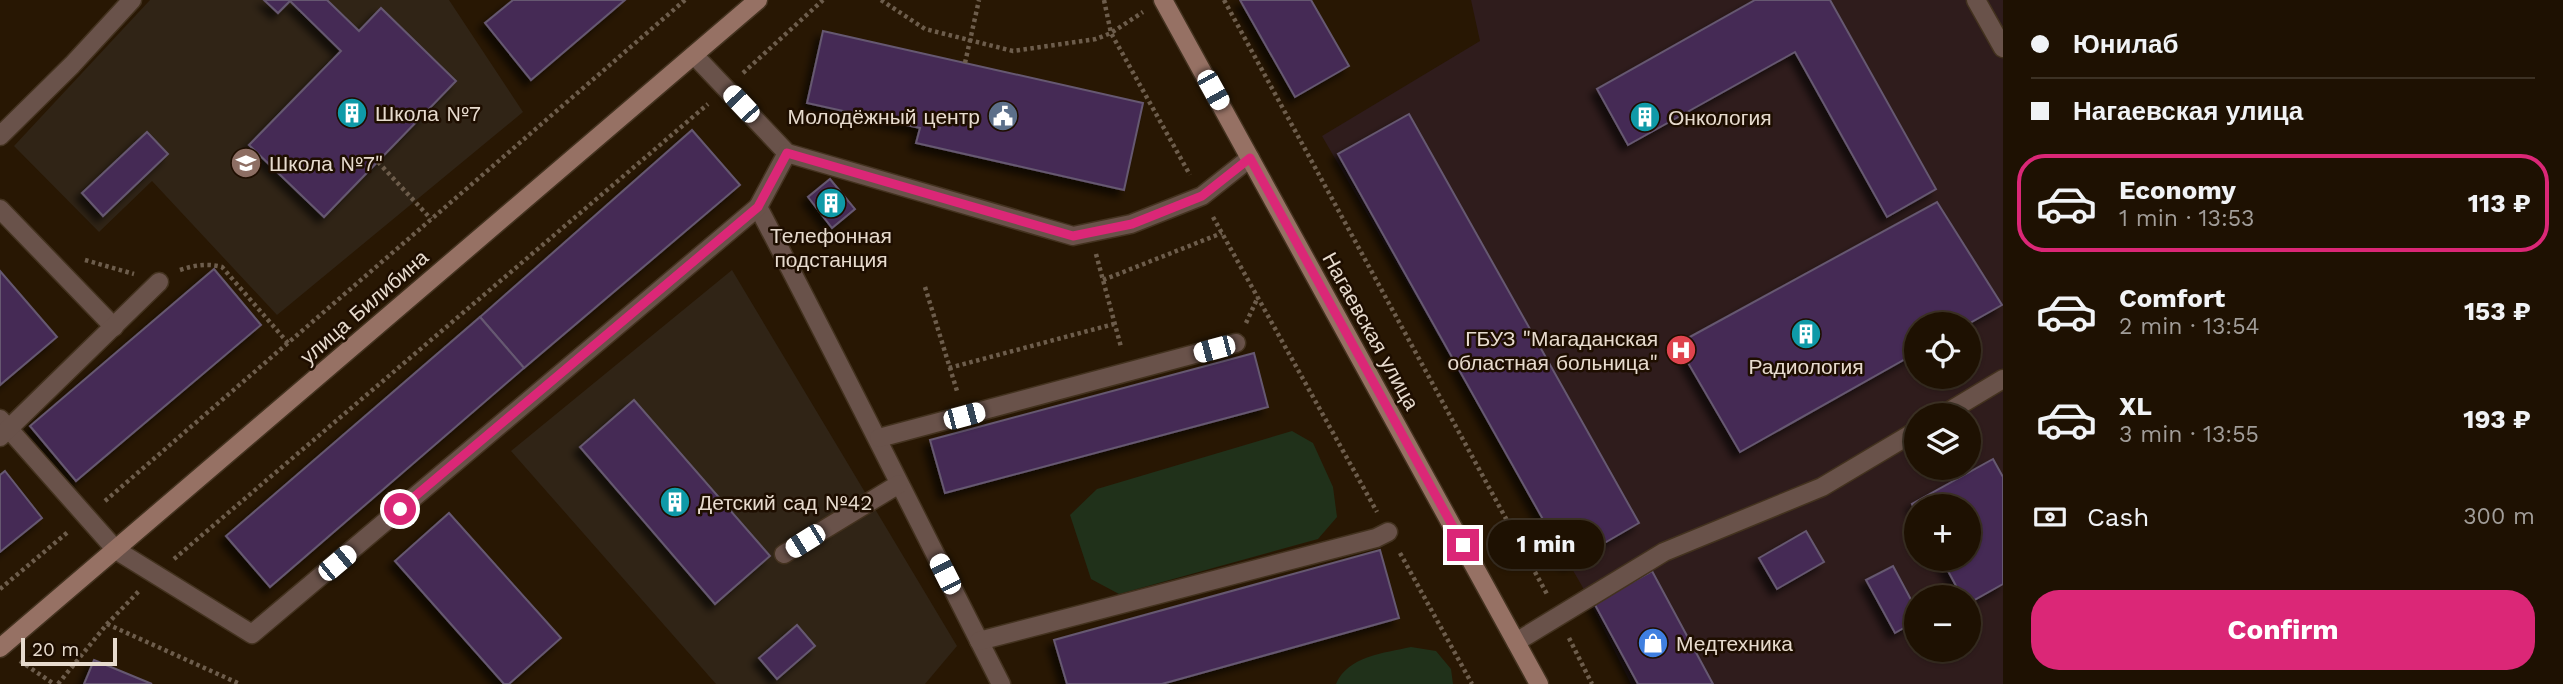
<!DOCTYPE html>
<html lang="en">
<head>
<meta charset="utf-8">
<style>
	body { margin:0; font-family:"Work Sans",sans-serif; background:#261a0c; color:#f1f3f6; height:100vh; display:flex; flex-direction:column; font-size:26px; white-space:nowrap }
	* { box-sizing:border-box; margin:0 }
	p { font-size:23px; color:#a19d99 }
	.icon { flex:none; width:38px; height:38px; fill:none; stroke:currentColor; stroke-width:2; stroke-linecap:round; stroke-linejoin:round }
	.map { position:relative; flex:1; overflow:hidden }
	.details { display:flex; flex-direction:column; background:#1e1102; width:560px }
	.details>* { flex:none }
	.banner { display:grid; align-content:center; height:154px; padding:0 28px; background:#1e1102 }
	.fabs { position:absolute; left:1904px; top:312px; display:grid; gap:14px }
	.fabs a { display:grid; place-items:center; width:77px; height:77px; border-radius:50%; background:#1e1102; box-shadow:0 2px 5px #0004,0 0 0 2px #3c3124; font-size:35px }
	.scale { position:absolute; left:21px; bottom:18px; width:96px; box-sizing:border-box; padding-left:7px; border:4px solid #e7dbce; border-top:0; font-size:19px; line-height:24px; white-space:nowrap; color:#e7dbce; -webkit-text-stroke:5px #1e0e00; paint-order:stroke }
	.end { position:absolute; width:32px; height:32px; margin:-16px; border:9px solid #db2777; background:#fff; box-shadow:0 0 0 4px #fff }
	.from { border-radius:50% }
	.bubble { position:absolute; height:49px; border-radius:24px; background:#1e1102; box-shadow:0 2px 5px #0004,0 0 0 2px #3c3124; font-size:23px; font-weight:700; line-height:49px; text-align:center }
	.car { position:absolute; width:21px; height:42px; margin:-21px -10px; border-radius:9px; box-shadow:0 0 5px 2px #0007; background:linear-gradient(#fff 24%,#345 0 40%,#fff 0 76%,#345 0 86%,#fff 0) }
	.banner b { display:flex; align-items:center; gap:24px; height:66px; font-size:26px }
	.banner b+b { border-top:2px solid #3c3124 }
	.banner i { width:18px; height:18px; background:#f1f3f6 }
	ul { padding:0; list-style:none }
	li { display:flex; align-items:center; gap:21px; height:98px; margin:0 14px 10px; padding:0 14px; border:4px solid transparent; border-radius:28px }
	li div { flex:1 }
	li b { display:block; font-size:26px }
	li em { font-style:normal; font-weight:700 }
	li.on { border-color:#db2777 }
	li>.icon { width:63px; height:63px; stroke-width:1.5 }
	.pay { display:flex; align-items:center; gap:18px; height:77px; padding:0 28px; font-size:26px }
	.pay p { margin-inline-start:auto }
	.action { display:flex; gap:14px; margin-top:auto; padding:14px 28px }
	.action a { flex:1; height:80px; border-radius:28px; background:#db2777; color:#fff; font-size:28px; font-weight:700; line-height:80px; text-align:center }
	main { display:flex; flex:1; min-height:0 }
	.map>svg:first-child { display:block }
</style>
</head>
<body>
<main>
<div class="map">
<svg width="2003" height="684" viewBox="0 0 2003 684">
	<defs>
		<filter id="shadow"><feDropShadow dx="-6" dy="6" stdDeviation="3.5" flood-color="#0009"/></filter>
	</defs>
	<rect width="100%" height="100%" fill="#281703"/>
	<g fill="#302416">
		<path d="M150 0H449L523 112 277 315 152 181 99 232 14 146Z"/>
		<path d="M732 270 957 646 925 684H716L511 451Z"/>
	</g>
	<path fill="#2f1c1c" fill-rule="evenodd" d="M1471 0H2003V684H1631L1582 586 1322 136 1480 41ZM1916 324H1969V376H1916ZM1916 415H1969V467H1916ZM1916 506H1969V558H1916ZM1916 597H1969V649H1916Z"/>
	<g fill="#20311a">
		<path d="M1292 431 1313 443 1333 487 1337 517 1318 539 1119 594 1091 579 1070 515 1097 489Z"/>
		<path d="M1411 647 1436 651 1451 669 1453 684H1336C1348 656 1384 653 1411 647Z"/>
	</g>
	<g fill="#442c55" stroke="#665871" stroke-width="2" filter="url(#shadow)">
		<path d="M264 0H327L359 31 381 8 456 81 324 217 249 145 341 51 290 1 278 13Z"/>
		<path d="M513 0H625L531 80 485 23Z"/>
		<path d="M1240 0H1311L1349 66 1295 97Z"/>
		<path d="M1755 0H1830L1936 189 1887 217 1795 52 1628 145 1597 89Z"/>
		<path d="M823 31 1143 103 1124 190 916 143 920 128 807 103Z"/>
		<path d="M1409 114 1639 523 1568 564 1338 154Z"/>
		<path d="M692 130 740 185 524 368 480 317Z"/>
		<path d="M147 132 168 154 103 216 82 193Z"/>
		<path d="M830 179 855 209 832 228 808 197Z"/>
		<path d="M1937 202 2002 305 1968 324H1916V353L1740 452 1677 344Z"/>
		<path d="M214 269 261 325 76 481 30 426Z"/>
		<path d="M0 271 57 337 0 385Z"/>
		<path d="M480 317 524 368 270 587 226 536Z"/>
		<path d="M1254 353 1268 407 945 493 930 440Z"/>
		<path d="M634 400 770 556 715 604 580 447Z"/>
		<path d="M1993 459 2003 477V584L1969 603V597H1962L1941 558H1969V506H1916V513L1912 504Z"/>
		<path d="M5 471 42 518 0 552V475Z"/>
		<path d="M449 513 561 638 509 684H504L395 561Z"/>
		<path d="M1806 531 1824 562 1777 589 1759 558Z"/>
		<path d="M1380 550 1399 618 1162 684H1067L1054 640Z"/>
		<path d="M1893 566 1916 609V621L1895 633 1866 580Z"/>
		<path d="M1652 571 1713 684H1638L1594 603Z"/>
		<path d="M797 625 815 646 777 679 759 658Z"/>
		<path d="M94 660 152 684H84Z"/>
	</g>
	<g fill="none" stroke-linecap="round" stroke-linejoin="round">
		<g stroke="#43321f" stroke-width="21">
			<g id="lane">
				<path d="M1976 0 2003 48"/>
				<path d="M694 55 787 153 1073 236 1131 224 1202 196 1250 158"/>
				<path d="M0 136 72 65 132 0"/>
				<path d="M787 153 758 207C841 365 920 525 1001 684"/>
				<path d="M0 209 114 327"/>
				<path d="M1943 415 2003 379"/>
				<path d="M0 419 116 550 252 634 758 207"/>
				<path d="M0 437 159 282"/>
				<path d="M879 438 1236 343"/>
				<path d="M784 554 899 484"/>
				<path d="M979 641 1376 538 1388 532"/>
				<path d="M1516 642 1664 552 1822 487 1916 431"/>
			</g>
		</g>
		<g stroke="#43321f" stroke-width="21">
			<g id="secondary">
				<path d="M1163 0 1539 684"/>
				<path d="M0 648 758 0"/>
			</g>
		</g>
		<g stroke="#6d5d4c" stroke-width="4.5" stroke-dasharray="3.5 3.5" stroke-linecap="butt">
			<path d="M881 0 925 29 1013 51 1096 39 1111 33 1143 12"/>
			<path d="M1104 0 1111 33 1190 175"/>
			<path d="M1224 0 1548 596"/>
			<path d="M965 63 979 0"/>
			<path d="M743 73 823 0"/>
			<path d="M378 162 431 219"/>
			<path d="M1213 217 1377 512"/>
			<path d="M1096 254 1121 347"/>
			<path d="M85 260 134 274"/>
			<path d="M180 270C195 265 207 263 222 267L288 343"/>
			<path d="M1103 280 1222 233"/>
			<path d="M925 287 957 391"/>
			<path d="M1246 323 1258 297"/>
			<path d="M949 368 1114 324"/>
			<path d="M105 501 685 0"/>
			<path d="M1400 553 1472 684"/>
			<path d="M174 559 708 104"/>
			<path d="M0 589 69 531"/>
			<path d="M107 624 240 684"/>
			<path d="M1569 638 1592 684"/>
			<path d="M20 661 54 684"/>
			<path d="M58 684 107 624 139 591"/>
		</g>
		<use href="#lane" stroke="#69524a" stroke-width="18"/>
		<use href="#secondary" stroke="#967164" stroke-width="18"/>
	</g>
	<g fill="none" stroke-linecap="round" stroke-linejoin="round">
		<path stroke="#db2777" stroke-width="9" d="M400 509 758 207 787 153 1073 236 1132 224 1202 196 1250 158 1463 545"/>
	</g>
	<defs>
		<g id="building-disc" transform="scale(1.575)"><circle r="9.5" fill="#0f9aa8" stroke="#1e0e00"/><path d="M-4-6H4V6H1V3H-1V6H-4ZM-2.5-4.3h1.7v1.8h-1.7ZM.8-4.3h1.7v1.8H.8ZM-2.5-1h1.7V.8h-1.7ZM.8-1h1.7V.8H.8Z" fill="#fff"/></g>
		<g id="civic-disc" transform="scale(1.575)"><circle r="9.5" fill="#5c6f8a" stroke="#1e0e00"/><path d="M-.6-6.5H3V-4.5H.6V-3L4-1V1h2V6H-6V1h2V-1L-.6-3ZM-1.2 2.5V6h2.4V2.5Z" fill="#fff"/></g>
		<g id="school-disc" transform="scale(1.575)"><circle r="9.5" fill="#8d6e63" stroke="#1e0e00"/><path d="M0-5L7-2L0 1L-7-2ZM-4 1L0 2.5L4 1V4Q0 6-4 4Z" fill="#fff"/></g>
		<g id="hospital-disc" transform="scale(1.575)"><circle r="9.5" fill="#e0444e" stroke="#1e0e00"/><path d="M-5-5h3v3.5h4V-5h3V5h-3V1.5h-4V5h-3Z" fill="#fff"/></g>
		<g id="shop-disc" transform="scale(1.575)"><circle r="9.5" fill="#3f7fe0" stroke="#1e0e00"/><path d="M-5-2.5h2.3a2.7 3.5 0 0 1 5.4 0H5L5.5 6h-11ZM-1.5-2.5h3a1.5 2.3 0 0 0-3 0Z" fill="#fff"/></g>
	</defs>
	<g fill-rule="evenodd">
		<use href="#building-disc" x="352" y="113"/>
		<use href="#civic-disc" x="1003" y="116"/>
		<use href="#building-disc" x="1645" y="117"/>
		<use href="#school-disc" x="246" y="163"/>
		<use href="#building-disc" x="831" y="203"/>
		<use href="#building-disc" x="1806" y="334"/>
		<use href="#hospital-disc" x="1681" y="350"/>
		<use href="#building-disc" x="675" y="502"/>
		<use href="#shop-disc" x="1653" y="643"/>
	</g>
	<g text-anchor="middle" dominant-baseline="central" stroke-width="5" stroke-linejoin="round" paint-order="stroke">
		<g font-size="21" fill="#e7dbce" stroke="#1e0e00" text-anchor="start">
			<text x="375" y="113">Школа №7</text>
			<text x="980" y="116" text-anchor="end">Молодёжный центр</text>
			<text x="1668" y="117">Онкология</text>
			<text x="269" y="163">Школа №7"</text>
			<text x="831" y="235" text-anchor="middle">Телефонная<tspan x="831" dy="24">подстанция</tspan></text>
			<text x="1658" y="338" text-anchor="end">ГБУЗ "Магаданская<tspan x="1658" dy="24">областная больница"</tspan></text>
			<text x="1806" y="366" text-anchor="middle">Радиология</text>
			<text x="698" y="502">Детский сад №42</text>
			<text x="1676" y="643">Медтехника</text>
		</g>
		<g font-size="21" fill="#e7dbce" stroke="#1e0e00">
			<text transform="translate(364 307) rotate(-41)">улица Билибина</text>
			<text transform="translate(1371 331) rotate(61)">Нагаевская улица</text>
		</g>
	</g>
</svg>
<div class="fabs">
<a><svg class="icon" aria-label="locate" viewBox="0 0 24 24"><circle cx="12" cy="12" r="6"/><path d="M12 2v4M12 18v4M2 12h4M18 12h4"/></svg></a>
<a><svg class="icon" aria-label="layers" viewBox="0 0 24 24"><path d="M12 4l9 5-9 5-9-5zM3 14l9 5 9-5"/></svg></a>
<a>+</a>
<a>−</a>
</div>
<div class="scale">20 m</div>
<i class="end from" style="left:400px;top:509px"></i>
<i class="end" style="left:1463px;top:545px"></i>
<div class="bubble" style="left:1488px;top:520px;width:116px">1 min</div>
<i class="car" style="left:1213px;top:90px;rotate:151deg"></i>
<i class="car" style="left:741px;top:104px;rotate:317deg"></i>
<i class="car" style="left:1214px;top:349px;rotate:255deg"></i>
<i class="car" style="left:964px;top:416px;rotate:75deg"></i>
<i class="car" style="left:805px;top:541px;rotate:238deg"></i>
<i class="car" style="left:337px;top:563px;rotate:50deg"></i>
<i class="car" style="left:945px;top:574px;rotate:333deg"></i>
</div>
<section class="details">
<div class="banner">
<b><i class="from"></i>Юнилаб</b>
<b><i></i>Нагаевская улица</b>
</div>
<ul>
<li class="on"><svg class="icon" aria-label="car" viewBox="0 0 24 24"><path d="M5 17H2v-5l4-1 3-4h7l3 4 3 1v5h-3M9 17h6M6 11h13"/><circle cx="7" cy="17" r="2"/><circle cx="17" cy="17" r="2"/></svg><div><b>Economy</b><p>1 min · 13:53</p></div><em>113 ₽</em></li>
<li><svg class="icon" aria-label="car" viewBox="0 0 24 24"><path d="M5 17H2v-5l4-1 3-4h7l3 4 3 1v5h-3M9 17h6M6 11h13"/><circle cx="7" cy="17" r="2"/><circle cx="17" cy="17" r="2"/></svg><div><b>Comfort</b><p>2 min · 13:54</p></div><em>153 ₽</em></li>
<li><svg class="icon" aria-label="car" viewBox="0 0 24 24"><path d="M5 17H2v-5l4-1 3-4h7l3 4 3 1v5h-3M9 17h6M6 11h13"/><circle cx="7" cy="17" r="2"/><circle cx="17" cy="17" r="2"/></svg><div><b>XL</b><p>3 min · 13:55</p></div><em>193 ₽</em></li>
</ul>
<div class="pay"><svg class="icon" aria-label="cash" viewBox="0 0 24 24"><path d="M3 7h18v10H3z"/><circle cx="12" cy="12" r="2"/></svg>Cash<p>300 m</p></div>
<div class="action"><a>Confirm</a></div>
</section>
</main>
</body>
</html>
